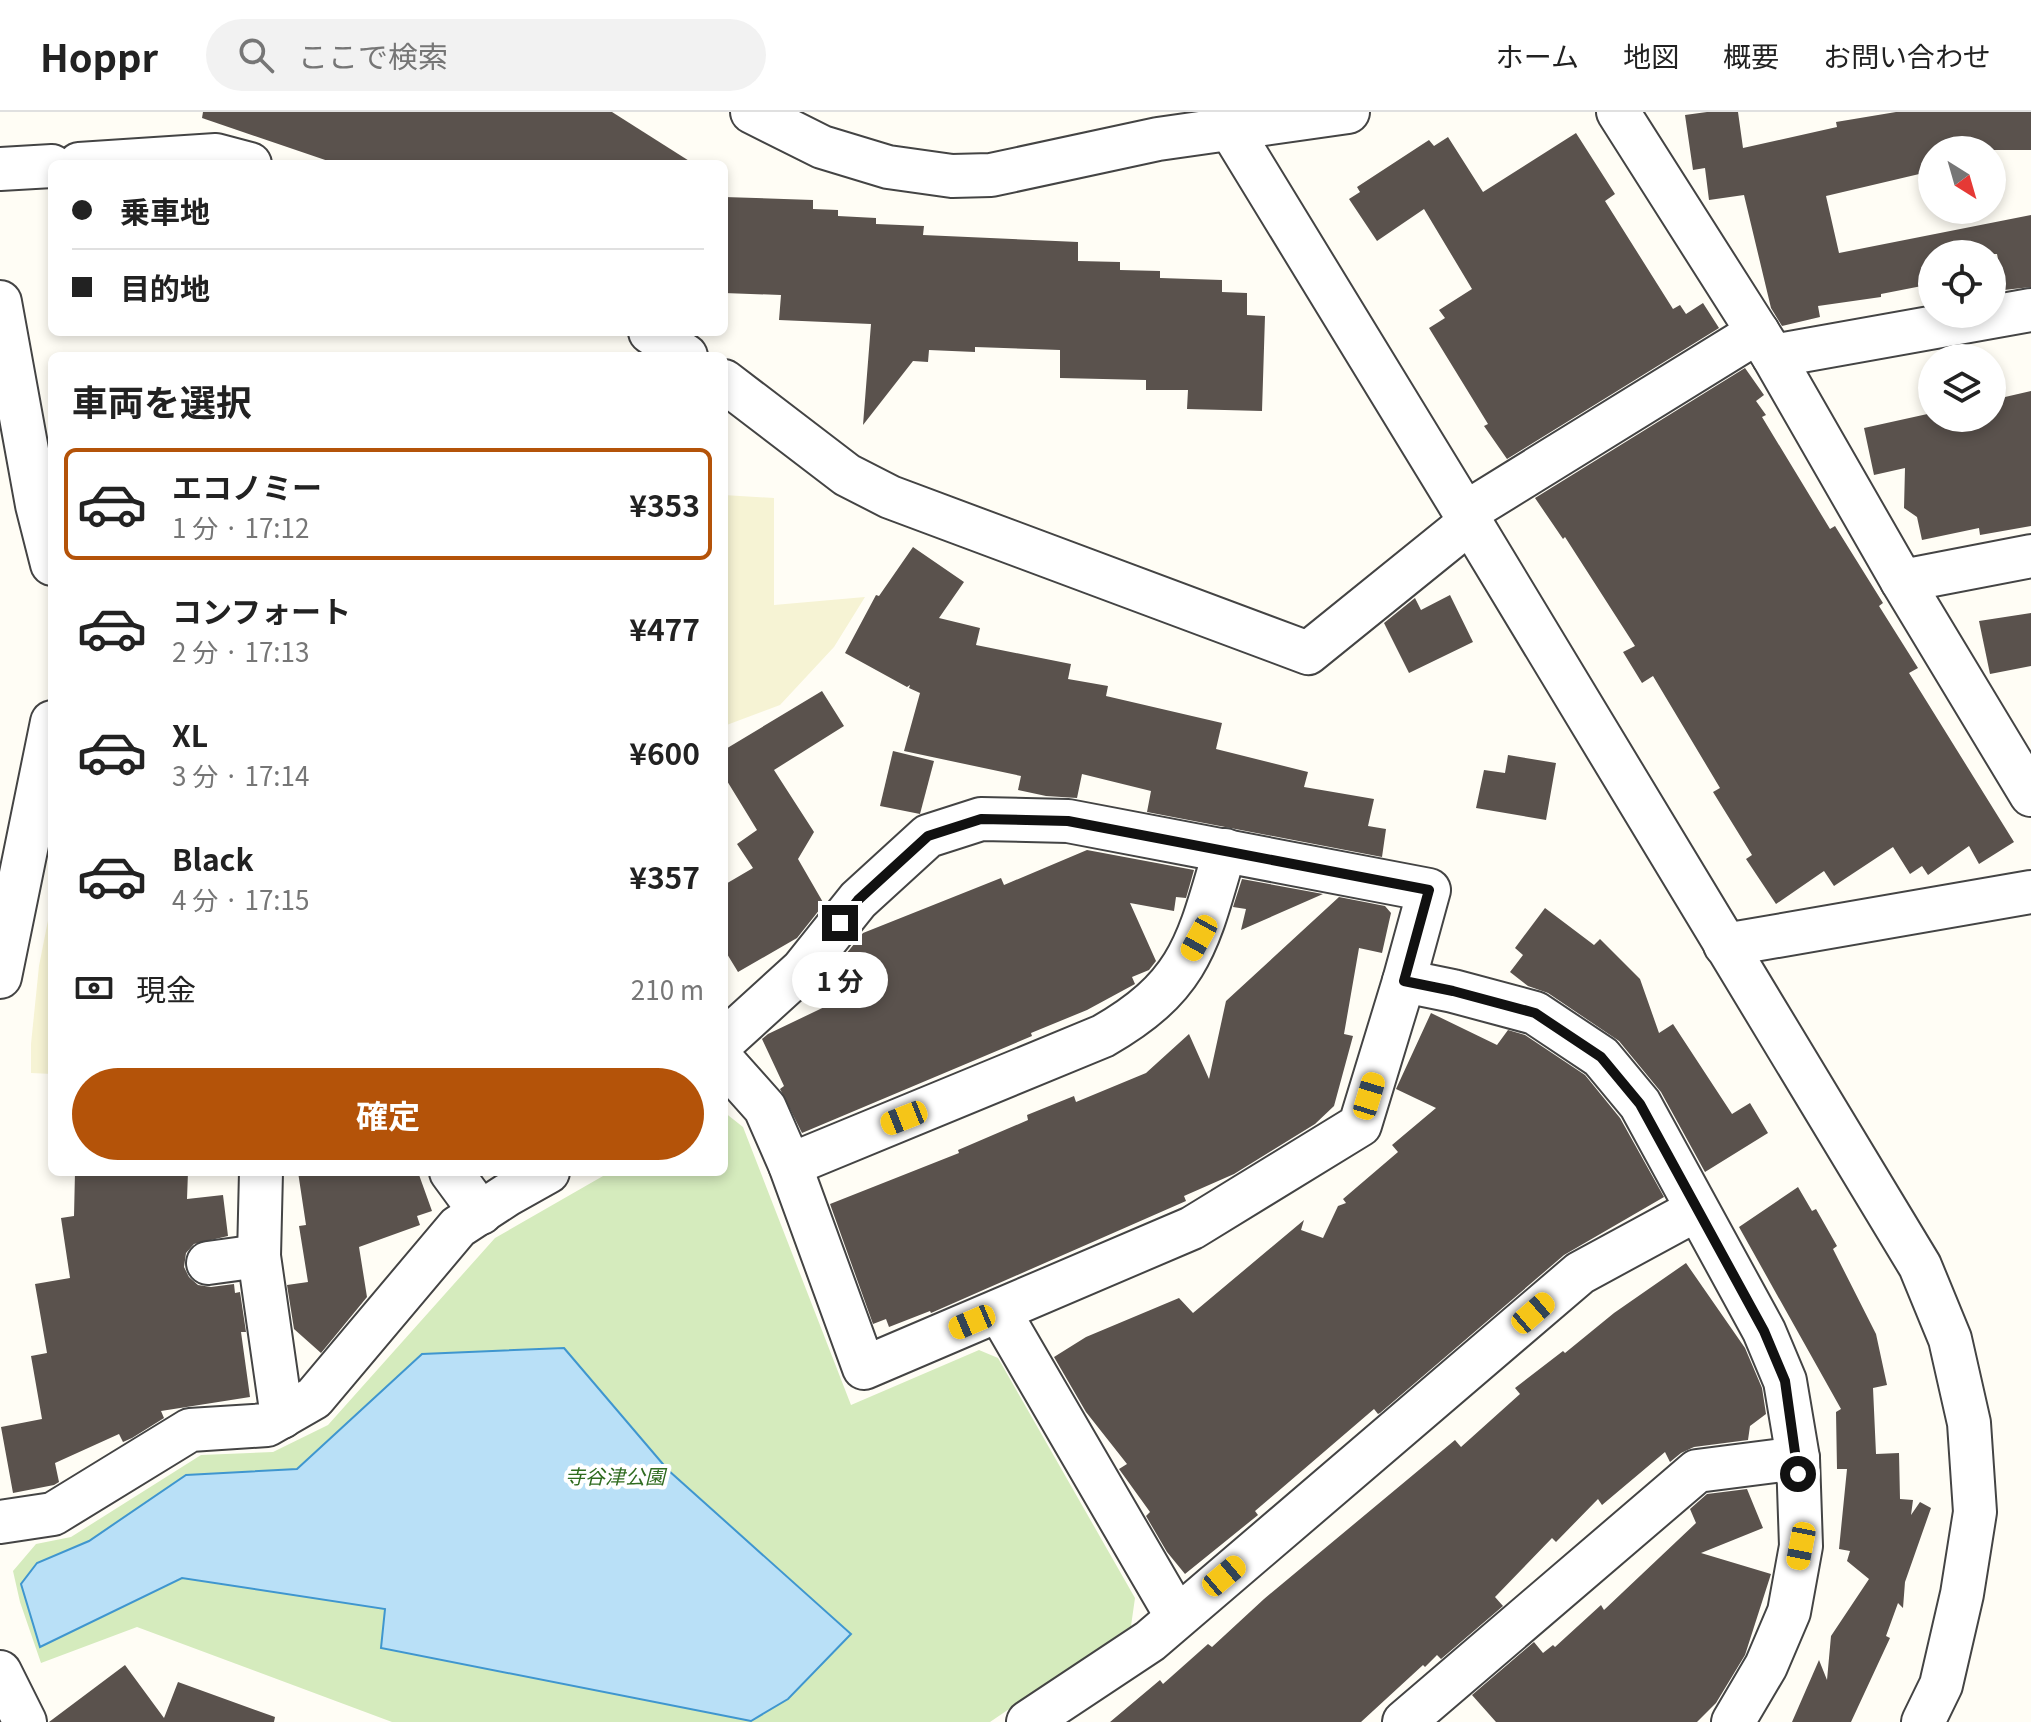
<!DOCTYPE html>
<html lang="ja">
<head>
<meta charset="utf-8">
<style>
	body { margin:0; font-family:Georgia,"Noto Sans JP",serif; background:#f2f2f2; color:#222; height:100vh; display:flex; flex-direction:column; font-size:30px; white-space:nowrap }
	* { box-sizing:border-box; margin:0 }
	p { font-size:26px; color:#767676 }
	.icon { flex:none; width:44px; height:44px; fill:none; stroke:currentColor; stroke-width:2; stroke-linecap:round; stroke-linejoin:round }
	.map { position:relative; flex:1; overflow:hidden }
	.sheet { position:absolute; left:48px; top:240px; width:680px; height:824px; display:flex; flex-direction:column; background:#fff; border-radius:12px; box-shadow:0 4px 12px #0003 }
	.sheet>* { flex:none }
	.banner { position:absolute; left:48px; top:48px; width:680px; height:176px; border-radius:12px; box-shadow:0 4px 12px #0003; display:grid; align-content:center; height:176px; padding:0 24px; background:#fff }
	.needle { width:52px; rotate:143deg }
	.controls { position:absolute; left:1918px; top:24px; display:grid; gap:16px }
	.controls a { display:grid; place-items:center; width:88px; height:88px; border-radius:50%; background:#fff; box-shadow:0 4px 12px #0003; font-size:40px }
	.end { position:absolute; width:36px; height:36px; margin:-18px; border:10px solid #111; background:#fff; box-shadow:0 0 0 4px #fff }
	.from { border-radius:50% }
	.bubble { position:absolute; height:56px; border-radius:28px; background:#fff; box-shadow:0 4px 12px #0003; font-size:26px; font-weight:700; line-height:56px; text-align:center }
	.car { position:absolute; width:24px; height:48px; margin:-24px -12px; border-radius:10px; box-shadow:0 0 6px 2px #0007; background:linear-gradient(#f5c518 24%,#345 0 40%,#f5c518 0 76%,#345 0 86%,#f5c518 0) }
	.banner b { display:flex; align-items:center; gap:28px; height:76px; font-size:30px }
	.banner b+b { border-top:2px solid #e0e0e0 }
	.banner i { width:20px; height:20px; background:#222 }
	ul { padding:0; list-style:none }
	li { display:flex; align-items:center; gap:24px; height:112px; margin:0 16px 12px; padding:0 8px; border:4px solid transparent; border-radius:12px }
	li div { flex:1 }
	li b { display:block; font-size:30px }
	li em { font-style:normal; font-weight:700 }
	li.current { border-color:#b45309 }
	li>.icon { width:72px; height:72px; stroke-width:1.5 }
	h2 { padding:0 24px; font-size:36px; line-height:96px }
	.pay { display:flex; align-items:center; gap:20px; height:88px; padding:0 24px; font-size:30px }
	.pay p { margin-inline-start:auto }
	.button { display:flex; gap:16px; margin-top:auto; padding:16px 24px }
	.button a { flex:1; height:92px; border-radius:48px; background:#b45309; color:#fff; font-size:32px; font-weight:700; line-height:92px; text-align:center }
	header { display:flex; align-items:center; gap:48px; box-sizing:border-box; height:112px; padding:0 40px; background:#fff; border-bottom:2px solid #e0e0e0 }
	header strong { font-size:38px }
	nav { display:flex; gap:44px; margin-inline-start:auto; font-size:28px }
	.search { width:560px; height:72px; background:#f2f2f2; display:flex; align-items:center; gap:20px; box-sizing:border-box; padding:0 28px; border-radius:44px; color:#767676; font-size:30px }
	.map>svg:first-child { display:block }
</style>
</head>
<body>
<header>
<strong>Hoppr</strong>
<div class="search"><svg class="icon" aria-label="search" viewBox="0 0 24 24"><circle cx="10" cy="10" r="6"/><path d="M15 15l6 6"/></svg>ここで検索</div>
<nav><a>ホーム</a><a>地図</a><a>概要</a><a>お問い合わせ</a></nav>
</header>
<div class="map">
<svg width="2031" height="1610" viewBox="0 0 2031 1610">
	<rect width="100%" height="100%" fill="#fffdf5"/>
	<g fill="#f6f3d4">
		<path d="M724 383 774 386V493L865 485 834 535 780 593 724 614Z"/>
		<path d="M52 788V962L31 961V932L39 854Z"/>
	</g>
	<path fill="#d5ebbd" d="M724 1000 743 1015 851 1293 979 1238 998 1246 1135 1486 1131 1514 990 1610H392L137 1515 41 1551 20 1490 13 1459 36 1432 71 1425 201 1343 273 1340 328 1313 495 1126 610 1060H724Z"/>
	<path fill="#b9e0f7" stroke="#3f96cf" stroke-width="2" d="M564 1236 668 1358 851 1522 788 1587 751 1609 381 1536 385 1497 182 1466 40 1535 21 1472 37 1451 89 1429 186 1363 297 1357 422 1242Z"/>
	<g fill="#5a524d">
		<path d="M203 0H612L694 52H337L202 6Z"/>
		<path d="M1707 0H1738L1743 36 1837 15 1836 10 1896 0H2031V38H1932V59L1826 84 1839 141 2031 103V175L2004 178 1997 142H1932V172L1881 182V185L1818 194 1820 205 1782 214 1771 196 1744 83 1709 88 1705 56 1693 58 1685 3Z"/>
		<path d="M1576 21 1615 82 1605 89 1673 197 1680 193 1686 202 1703 191 1719 216 1507 347 1484 314 1488 312 1429 216 1445 206 1439 198 1472 177 1424 97 1377 129 1349 87 1360 80 1357 75 1429 28 1434 34 1448 25 1483 80Z"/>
		<path d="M724 85 813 88V97L838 98V104L876 106V112L924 114 923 123 1078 130V149L1120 150V158L1160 159V166L1222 168V180L1247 181V203L1265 204 1262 299 1187 297 1188 278H1146V268L1060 266V238L975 235V240L929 238 928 250 913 249 863 313 871 212 779 208 781 183 724 181Z"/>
		<path d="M1745 256 1764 283 1756 289 1766 303 1762 305 1830 417 1835 414 1883 491 1879 494 1918 556 1909 561 2014 730 1979 752 1969 734 1928 763 1922 754 1910 762 1893 735 1834 774 1824 759 1776 792 1746 747 1752 743 1713 680 1720 676 1653 564 1642 571 1623 540 1635 534 1565 425 1563 427 1535 386Z"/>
		<path d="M2031 279V414L1980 423 1979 416 1922 428 1917 405 1904 396 1905 356 1874 363 1864 316 1932 301V306H1992V288Z"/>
		<path d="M913 435 964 470 939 506 980 516 976 533 1071 552 1068 567 1108 574 1106 584 1222 611 1216 637 1308 660 1304 675 1374 687 1368 714 1386 717 1382 745 1147 700 1151 679 1082 662 1077 686 1046 684 1018 678 1021 664 904 639 920 581 909 576 910 573 907 575 845 541 876 483 879 484Z"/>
		<path d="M1450 483 1473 530 1409 561 1384 511 1415 486 1421 498Z"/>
		<path d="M2031 501V554L1990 562 1979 509Z"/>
		<path d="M822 579 844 614 774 658 814 720 798 747 824 792 797 826 738 860 724 837V773L753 756 737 732 757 718 724 664V638Z"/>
		<path d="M893 639 934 649 920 702 880 694Z"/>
		<path d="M1508 643 1556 651 1546 708 1476 696 1484 658 1505 661Z"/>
		<path d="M1087 738 1194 758 1186 786 1176 785 1174 799 1130 791 1156 849 1149 858 1132 865 1135 872 1087 898 1031 921 1032 924 802 1021 780 977 784 974 762 927 768 922 839 888 829 863 863 821 1001 766 1004 773Z"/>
		<path d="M1242 767 1323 782 1241 818 1246 797 1233 795Z"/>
		<path d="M1339 785 1385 794 1391 801 1382 841 1359 836 1344 922 1353 924 1334 994 1315 1012 1234 1062 1184 1084 1186 1089 931 1201 930 1199 889 1215 886 1207 873 1212 830 1092 959 1041 958 1038 1028 1008 1027 1003 1074 984 1076 990 1146 961 1189 922 1209 967 1226 889Z"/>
		<path d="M1545 796 1594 833 1600 827 1640 867 1659 921 1673 912 1732 1002 1750 991 1768 1021 1705 1060 1661 980 1619 929 1548 881 1528 874 1510 860 1523 843 1515 836Z"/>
		<path d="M1431 901 1497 933 1508 918 1525 923 1585 963 1620 1006 1664 1085 1564 1143 1380 1301 1378 1302 1374 1297 1255 1399 1258 1403 1185 1462 1167 1440 1146 1404 1150 1400 1119 1357 1127 1352 1086 1300 1054 1245 1086 1225 1179 1186 1193 1201 1304 1108 1301 1118 1323 1126 1338 1094 1346 1091 1343 1087 1398 1040 1392 1033 1436 996 1396 977Z"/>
		<path d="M75 1060H188L187 1087 223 1083 228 1124 194 1132 186 1141 184 1155 189 1165 198 1173 211 1175 234 1172 235 1181 240 1180 246 1220H241L250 1285 161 1299 164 1306 132 1326 123 1330 119 1322 55 1351 59 1370 54 1373 13 1381 1 1315 42 1307 31 1244 47 1241 35 1172 70 1166 61 1106 74 1104Z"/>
		<path d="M298 1060H418L432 1099 417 1104 420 1113 359 1135 367 1185 321 1241 294 1217 287 1173 308 1170 299 1114 306 1113Z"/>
		<path d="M1798 1075 1812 1099 1816 1097 1837 1134 1833 1137 1876 1222 1887 1273 1873 1276 1876 1342 1899 1341 1900 1387 1913 1388 1911 1403 1920 1390 1931 1396 1905 1470 1903 1496 1898 1491 1886 1524 1890 1526 1851 1610H1792L1819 1548 1827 1568 1831 1524 1869 1467 1847 1449 1850 1439 1839 1437 1847 1357H1837L1836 1300 1841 1297 1739 1115Z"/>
		<path d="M1686 1151 1745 1236 1762 1276 1766 1302 1750 1314 1748 1328 1694 1335 1681 1341 1670 1350 1665 1340 1602 1393 1598 1387 1556 1430 1552 1426 1495 1485 1503 1494 1441 1547 1437 1543 1425 1555 1423 1553 1361 1610H1110L1160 1568 1163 1572 1208 1532 1212 1535 1264 1487 1455 1328 1461 1335 1520 1282 1515 1276 1563 1239 1565 1241 1614 1201Z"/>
		<path d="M1747 1377 1763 1416 1701 1441 1771 1462 1745 1543 1716 1591 1697 1610H1496L1472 1583 1534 1530 1543 1541 1553 1533 1555 1535 1601 1493 1604 1498 1696 1411 1690 1397 1707 1382Z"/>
		<path d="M125 1553 164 1606 178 1570 275 1605 274 1610H49Z"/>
	</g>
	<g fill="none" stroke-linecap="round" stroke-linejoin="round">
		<g stroke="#444" stroke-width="46">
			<g id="minor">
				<path d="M752 0 822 35 888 55 952 64 991 63 1158 27 1348 0"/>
				<path d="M1220 0 1465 401 1920 1154 1950 1227 1969 1311 1975 1400 1962 1482 1941 1573 1923 1610"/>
				<path d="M1618 0 1773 244 1902 469 2031 683"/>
				<path d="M79 52 216 43 250 52"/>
				<path d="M0 57 52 54"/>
				<path d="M0 190 37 393 52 452"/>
				<path d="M650 220 686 244"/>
				<path d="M1773 244 2031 198"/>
				<path d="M724 269 847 363 890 385 1308 541 1470 410"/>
				<path d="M1465 401 1758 220"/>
				<path d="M1902 469 2031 444"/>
				<path d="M1725 833 2031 780"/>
				<path d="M0 865 52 610"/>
				<path d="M1404 869 1453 879 1535 901 1601 945 1640 992 1764 1219 1785 1269 1798 1346 1801 1434 1789 1500 1766 1554 1733 1610"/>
				<path d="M724 929 802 858 858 788 928 724 981 707 1068 709 1429 778 1404 869 1360 1013 1192 1116 864 1256 790 1053 765 996 724 950"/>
				<path d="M790 1053 1103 924C1192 873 1198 829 1225 738"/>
				<path d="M261 1060 259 1144 282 1305"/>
				<path d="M451 1060 481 1101"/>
				<path d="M208 1151 259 1144"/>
				<path d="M999 1199 1177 1505"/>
				<path d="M0 1410 53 1402 190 1318 267 1313 314 1286 458 1115 507 1083 548 1060"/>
				<path d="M0 1560 25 1610"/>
				<path d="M1028 1610 1150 1529 1580 1161 1696 1098"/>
				<path d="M1404 1610 1697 1359 1798 1346"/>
			</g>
		</g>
		<use href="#minor" stroke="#fff" stroke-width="42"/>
	</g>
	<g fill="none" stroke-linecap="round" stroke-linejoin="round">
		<path stroke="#111" stroke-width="10" d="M840 811 858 788 928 724 981 707 1068 709 1429 778 1404 869 1453 879 1535 901 1601 945 1640 992 1764 1219 1785 1269 1798 1362"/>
	</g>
	<g text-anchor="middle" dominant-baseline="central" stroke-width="8" stroke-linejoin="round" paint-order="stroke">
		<g font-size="20" font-style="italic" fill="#2f6b1f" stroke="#fff">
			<text x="615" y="1363">寺谷津公園</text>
		</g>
	</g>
</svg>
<div class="controls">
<a><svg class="needle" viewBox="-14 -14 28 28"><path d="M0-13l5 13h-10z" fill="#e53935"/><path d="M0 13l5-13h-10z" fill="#767676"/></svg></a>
<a><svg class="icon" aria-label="locate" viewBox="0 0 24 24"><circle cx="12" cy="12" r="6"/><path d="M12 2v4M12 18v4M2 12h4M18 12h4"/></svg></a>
<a><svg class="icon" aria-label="layers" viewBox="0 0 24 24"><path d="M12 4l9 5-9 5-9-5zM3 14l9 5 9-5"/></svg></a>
</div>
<i class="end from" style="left:1798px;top:1362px"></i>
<i class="end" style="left:840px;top:811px"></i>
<div class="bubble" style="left:792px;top:840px;width:96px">1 分</div>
<i class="car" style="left:1199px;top:826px;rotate:209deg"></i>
<i class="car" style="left:1369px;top:984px;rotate:17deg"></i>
<i class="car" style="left:904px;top:1006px;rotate:248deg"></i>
<i class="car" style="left:1533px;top:1201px;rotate:49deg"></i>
<i class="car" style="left:972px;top:1210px;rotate:247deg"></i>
<i class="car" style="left:1801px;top:1434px;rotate:191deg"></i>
<i class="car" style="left:1224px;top:1464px;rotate:50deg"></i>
<div class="banner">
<b><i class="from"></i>乗車地</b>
<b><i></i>目的地</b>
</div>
<section class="sheet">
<h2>車両を選択</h2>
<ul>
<li class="current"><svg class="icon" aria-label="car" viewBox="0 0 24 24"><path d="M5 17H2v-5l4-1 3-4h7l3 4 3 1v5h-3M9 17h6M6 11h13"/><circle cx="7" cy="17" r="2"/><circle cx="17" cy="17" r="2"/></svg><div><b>エコノミー</b><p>1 分 · 17:12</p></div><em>¥353</em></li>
<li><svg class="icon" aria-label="car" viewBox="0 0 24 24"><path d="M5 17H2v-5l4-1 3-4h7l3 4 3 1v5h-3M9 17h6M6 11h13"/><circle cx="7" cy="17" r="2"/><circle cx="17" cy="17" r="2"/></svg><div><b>コンフォート</b><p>2 分 · 17:13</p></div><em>¥477</em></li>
<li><svg class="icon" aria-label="car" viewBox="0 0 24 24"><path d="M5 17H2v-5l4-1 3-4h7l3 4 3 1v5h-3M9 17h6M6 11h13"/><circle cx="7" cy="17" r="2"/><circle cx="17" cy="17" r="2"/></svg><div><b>XL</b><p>3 分 · 17:14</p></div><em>¥600</em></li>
<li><svg class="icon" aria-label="car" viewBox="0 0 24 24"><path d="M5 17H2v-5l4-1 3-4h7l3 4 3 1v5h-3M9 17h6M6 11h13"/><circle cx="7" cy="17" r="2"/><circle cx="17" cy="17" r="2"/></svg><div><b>Black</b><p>4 分 · 17:15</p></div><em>¥357</em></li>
</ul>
<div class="pay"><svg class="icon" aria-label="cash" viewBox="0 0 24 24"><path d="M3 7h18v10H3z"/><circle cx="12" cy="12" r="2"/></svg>現金<p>210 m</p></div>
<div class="button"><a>確定</a></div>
</section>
</div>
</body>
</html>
